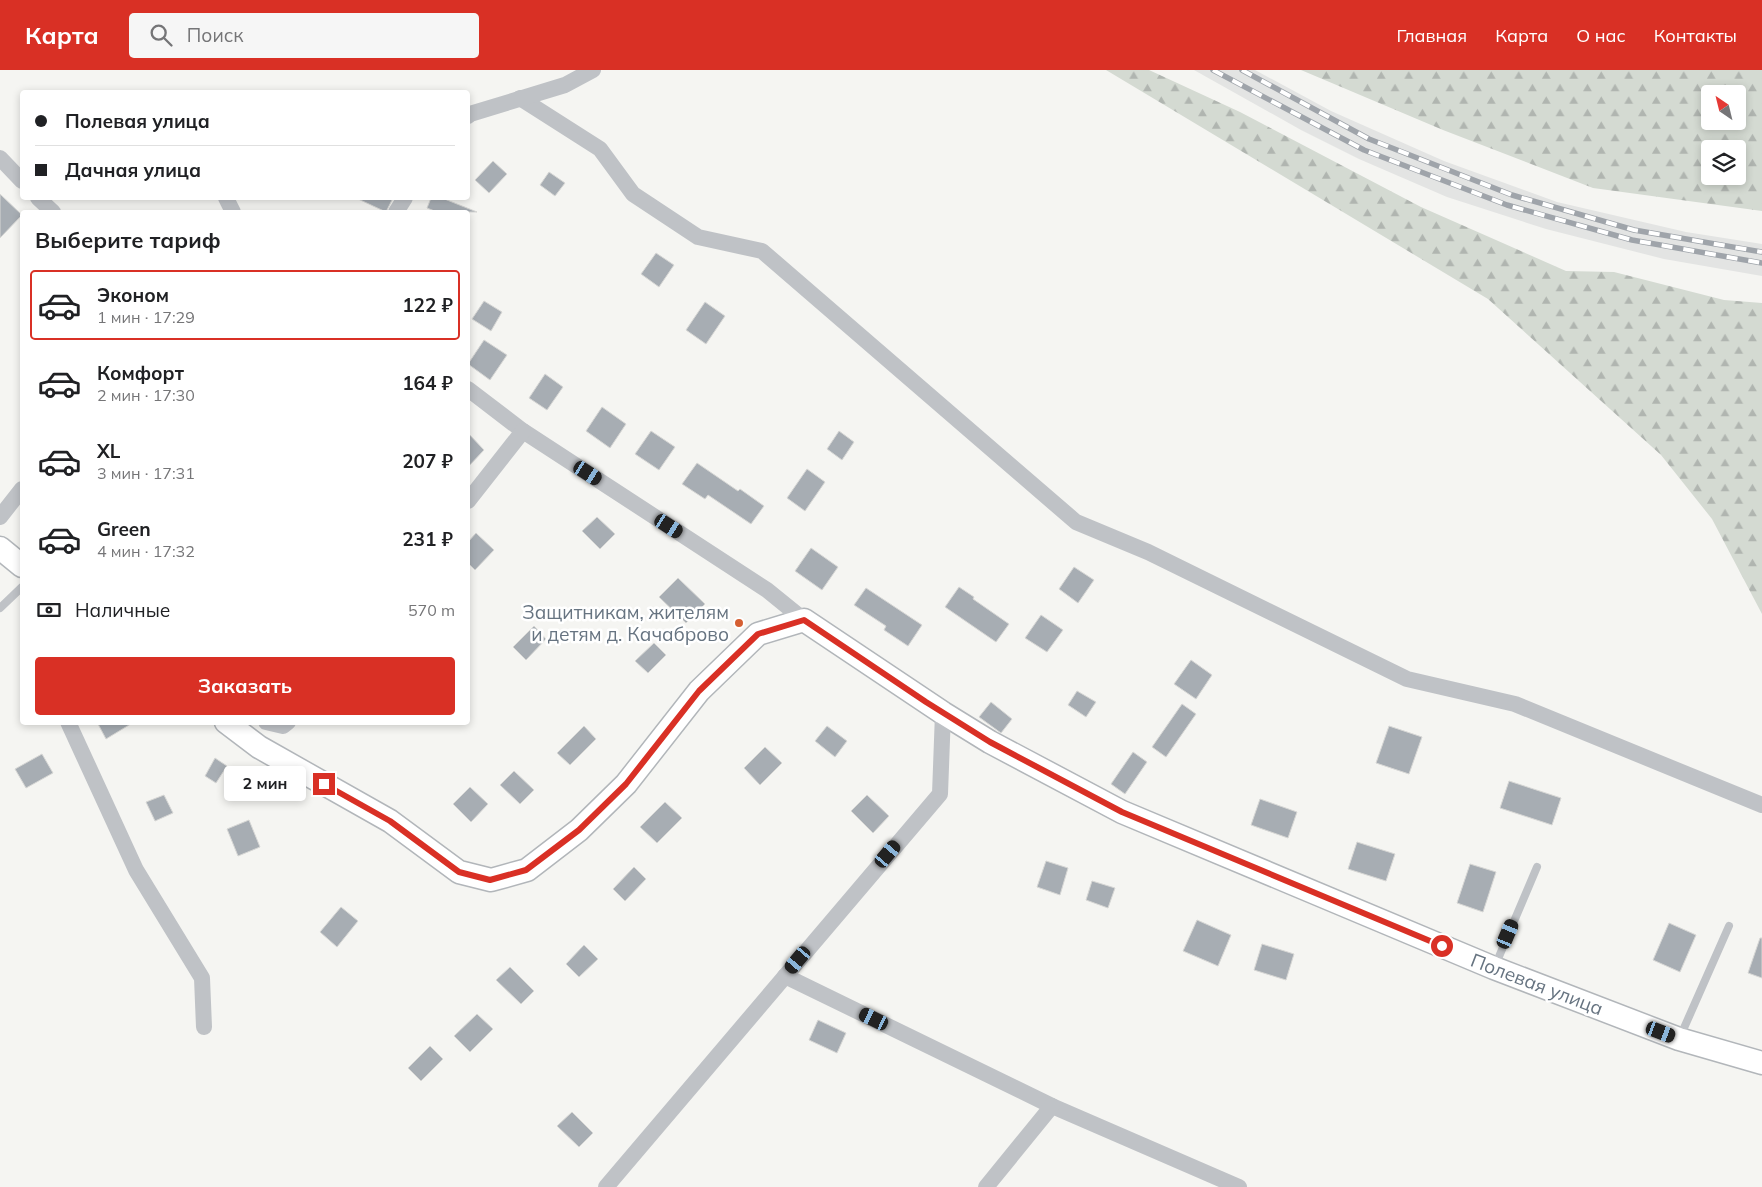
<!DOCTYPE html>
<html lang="ru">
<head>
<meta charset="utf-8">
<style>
	body { margin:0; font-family:Mulish,sans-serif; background:#f6f6f6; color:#202124; height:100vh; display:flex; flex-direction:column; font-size:19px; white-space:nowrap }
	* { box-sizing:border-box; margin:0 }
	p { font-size:16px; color:#757577 }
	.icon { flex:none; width:28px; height:28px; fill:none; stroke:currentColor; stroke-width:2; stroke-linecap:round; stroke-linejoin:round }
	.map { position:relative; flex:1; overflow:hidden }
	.side { position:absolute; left:20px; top:140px; width:450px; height:515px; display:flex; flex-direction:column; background:#fff; border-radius:5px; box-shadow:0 2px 8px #0003 }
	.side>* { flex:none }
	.top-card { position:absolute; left:20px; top:20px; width:450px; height:110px; border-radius:5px; box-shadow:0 2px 8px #0003; display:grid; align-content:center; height:110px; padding:0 15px; background:#fff }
	.needle { width:32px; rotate:325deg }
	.tools { position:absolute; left:1701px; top:15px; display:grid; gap:10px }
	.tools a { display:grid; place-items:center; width:45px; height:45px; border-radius:5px; background:#fff; box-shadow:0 2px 8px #0003; font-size:25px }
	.end { position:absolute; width:22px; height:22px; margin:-11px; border:6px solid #d93025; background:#fff; box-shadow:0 0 0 2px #fff }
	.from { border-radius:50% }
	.bubble { position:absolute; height:35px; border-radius:5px; background:#fff; box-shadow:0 2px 8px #0003; font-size:16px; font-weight:700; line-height:35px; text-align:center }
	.car { position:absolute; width:15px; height:30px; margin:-15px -8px; border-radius:6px; box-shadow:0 0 4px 1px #0007; background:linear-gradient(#222 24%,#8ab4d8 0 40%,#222 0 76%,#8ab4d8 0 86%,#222 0) }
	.top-card b { display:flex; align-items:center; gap:18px; height:48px; font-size:19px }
	.top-card b+b { border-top:1px solid #e0e0e0 }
	.top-card i { width:12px; height:12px; background:#202124 }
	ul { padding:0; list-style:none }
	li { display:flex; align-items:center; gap:15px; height:70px; margin:0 10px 8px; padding:0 5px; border:2px solid transparent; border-radius:5px }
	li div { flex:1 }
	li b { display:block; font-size:19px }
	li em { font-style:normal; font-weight:700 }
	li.active { border-color:#d93025 }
	li>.icon { width:45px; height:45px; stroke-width:1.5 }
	h2 { padding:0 15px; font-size:22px; line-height:60px }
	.pay { display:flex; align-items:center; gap:12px; height:55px; padding:0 15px; font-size:19px }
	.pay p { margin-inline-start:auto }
	.primary-button { display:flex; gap:10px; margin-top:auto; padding:10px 15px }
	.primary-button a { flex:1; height:58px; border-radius:5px; background:#d93025; color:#fff; font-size:20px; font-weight:700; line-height:58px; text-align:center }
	header { display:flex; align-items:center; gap:30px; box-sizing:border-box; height:70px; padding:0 25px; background:#d93025; color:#fff }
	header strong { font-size:24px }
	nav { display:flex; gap:28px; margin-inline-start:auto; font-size:18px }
	.search { width:350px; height:45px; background:#f6f6f6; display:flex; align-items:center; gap:12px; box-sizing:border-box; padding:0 18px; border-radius:5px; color:#757577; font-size:19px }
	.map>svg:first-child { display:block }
</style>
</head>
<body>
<header>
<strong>Карта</strong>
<div class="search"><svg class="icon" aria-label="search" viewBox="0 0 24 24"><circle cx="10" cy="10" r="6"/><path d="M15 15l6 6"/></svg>Поиск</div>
<nav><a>Главная</a><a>Карта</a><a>О нас</a><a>Контакты</a></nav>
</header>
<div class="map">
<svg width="1762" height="1117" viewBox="0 0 1762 1117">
	<defs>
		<pattern id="forest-firs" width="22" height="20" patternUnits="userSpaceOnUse" patternTransform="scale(1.25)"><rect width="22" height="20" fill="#d4dad2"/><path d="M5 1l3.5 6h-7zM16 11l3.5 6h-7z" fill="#b0b5b0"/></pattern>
	</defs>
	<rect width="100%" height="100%" fill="#f5f5f2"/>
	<path fill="#e3e4e3" d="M1194 0H1255L1331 41 1444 91 1557 132 1686 162 1762 174V206L1664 189 1546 159 1447 127 1359 89 1301 60Z"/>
	<g fill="url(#forest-firs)" fill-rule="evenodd">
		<path d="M1106 0H1149L1240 42 1421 137 1566 201 1614 202 1724 230 1762 233V544L1712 449 1661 385 1488 229Z"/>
		<path d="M1301 0H1762V141L1593 118 1443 60ZM1710 24H1738V51H1710ZM1710 79H1738V106H1710Z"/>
	</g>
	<g fill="#a7adb3" stroke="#d7d7d5">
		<path d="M493 91 507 104 489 123 475 110Z"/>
		<path d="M549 102 565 113 555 126 540 115Z"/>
		<path d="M0 124 22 145 0 168Z"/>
		<path d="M356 128H393L386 142Z"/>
		<path d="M431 128H442L477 142H437L427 138Z"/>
		<path d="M656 183 674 195 659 217 641 204Z"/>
		<path d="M484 231 502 242 491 261 472 249Z"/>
		<path d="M705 232 725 246 706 274 686 260Z"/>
		<path d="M484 270 507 285 490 310 468 294Z"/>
		<path d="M545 304 563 317 547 340 529 328Z"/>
		<path d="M602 337 626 354 610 378 586 361Z"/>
		<path d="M651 361 675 377 659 400 635 384Z"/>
		<path d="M839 361 854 372 842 390 827 379Z"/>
		<path d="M468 363 484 380 468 397Z"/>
		<path d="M697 393 738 421 740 419 764 436 751 454 708 425 705 429 682 414Z"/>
		<path d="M807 399 825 412 805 441 787 428Z"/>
		<path d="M597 447 615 464 600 479 582 461Z"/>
		<path d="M476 463 494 480 475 500 468 493V472Z"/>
		<path d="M811 478 838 497 822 520 795 501Z"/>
		<path d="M1074 497 1094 510 1078 533 1059 519Z"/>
		<path d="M678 508 705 534 686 553 659 527Z"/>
		<path d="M959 517 974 527 973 529 1009 554 996 572 945 537Z"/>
		<path d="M866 518 922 555 908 576 884 560 886 556 854 535Z"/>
		<path d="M1041 545 1063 560 1047 582 1025 568Z"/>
		<path d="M534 556 546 569 526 590 513 577Z"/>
		<path d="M654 573 666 585 648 603 635 591Z"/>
		<path d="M1191 590 1212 605 1196 629 1174 614Z"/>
		<path d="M1077 621 1096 632 1086 647 1068 635Z"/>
		<path d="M991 632 1012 649 1001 663 979 647Z"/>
		<path d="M1182 634 1196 644 1166 687 1152 677Z"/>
		<path d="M97 652H134L106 669Z"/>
		<path d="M584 656 596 669 570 695 557 683Z"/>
		<path d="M827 656 847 671 835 687 815 671Z"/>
		<path d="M1389 656 1422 667 1409 704 1376 693Z"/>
		<path d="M765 677 782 693 760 715 744 698Z"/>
		<path d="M1133 682 1147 692 1125 724 1111 714Z"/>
		<path d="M42 684 53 703 26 718 15 699Z"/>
		<path d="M215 688 227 696 216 713 205 706Z"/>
		<path d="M514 701 534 720 520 734 500 715Z"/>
		<path d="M1509 711 1561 728 1552 755 1500 738Z"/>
		<path d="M470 717 488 734 471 752 453 734Z"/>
		<path d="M164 725 173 743 155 751 146 732Z"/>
		<path d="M867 725 889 746 873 763 851 741Z"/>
		<path d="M1260 729 1297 742 1288 768 1251 755Z"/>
		<path d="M665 732 682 748 657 773 640 757Z"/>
		<path d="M249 750 260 777 238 786 227 759Z"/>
		<path d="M1357 772 1395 784 1386 811 1348 799Z"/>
		<path d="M1046 791 1068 798 1060 825 1037 817Z"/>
		<path d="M1470 794 1496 802 1483 842 1457 833Z"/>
		<path d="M634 797 646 809 625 831 613 819Z"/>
		<path d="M1092 811 1115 818 1108 838 1086 830Z"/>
		<path d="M341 837 358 851 337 877 320 862Z"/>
		<path d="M1197 850 1231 865 1218 896 1183 881Z"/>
		<path d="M1669 853 1696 865 1680 902 1653 890Z"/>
		<path d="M1760 868H1762V908L1748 903Z"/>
		<path d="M1262 874 1294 884 1286 910 1254 900Z"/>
		<path d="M584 875 598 889 579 907 566 894Z"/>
		<path d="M510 897 534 921 521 934 496 910Z"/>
		<path d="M477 944 493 959 470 982 454 966Z"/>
		<path d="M818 950 846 963 837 983 809 970Z"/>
		<path d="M430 976 443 989 421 1011 408 998Z"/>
		<path d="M572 1042 593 1063 579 1077 557 1056Z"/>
	</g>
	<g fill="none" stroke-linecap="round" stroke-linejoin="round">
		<g stroke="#b2b6ba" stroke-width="25">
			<g id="secondary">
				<path d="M0 478 22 496"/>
				<path d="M226 652 259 677 390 751 459 802 491 810 527 800 579 760 626 714 699 621 758 564 804 550 943 643 990 672 1122 742 1494 898 1679 969 1762 993"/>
			</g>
		</g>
		<g stroke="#bfc2c6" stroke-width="8">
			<path d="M0 538 22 517"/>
			<path d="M1495 896 1537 797"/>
			<path d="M1680 967 1729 856"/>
		</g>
		<g stroke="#bfc2c6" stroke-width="16">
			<path d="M520 28 600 79 633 124 698 167 762 181 1076 452 1148 482 1407 609 1515 634 1762 735"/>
			<path d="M468 46 470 44 565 15 593 0"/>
			<path d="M0 88 22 111"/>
			<path d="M38 128 53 142"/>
			<path d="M226 128 233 142"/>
			<path d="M396 142 405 128"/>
			<path d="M468 319 523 361 767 520 804 550"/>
			<path d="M468 431 523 361"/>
			<path d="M0 447 22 419"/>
			<path d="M68 652 136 800 202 908 204 957"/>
			<path d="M266 652 283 656 288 652"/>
			<path d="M785 906 1052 1036 1239 1117"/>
			<path d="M606 1117 940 724 943 643"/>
			<path d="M986 1117 1052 1036"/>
		</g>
		<use href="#secondary" stroke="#fff" stroke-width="22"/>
		<g stroke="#9fa4aa" stroke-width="5.5">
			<g id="rail">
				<path d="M1213 0 1364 80 1507 135 1632 170 1762 193"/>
				<path d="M1242 0 1369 69 1512 125 1634 160 1762 182"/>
			</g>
		</g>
		<use href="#rail" stroke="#fff" stroke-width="4" stroke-dasharray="11" stroke-linecap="butt"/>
	</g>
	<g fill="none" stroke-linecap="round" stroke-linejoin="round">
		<path stroke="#d93025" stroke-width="6" d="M324 714 390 751 459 802 490 810 526 800 579 760 626 714 699 621 758 564 804 550 926 632 990 672 1122 742 1442 876"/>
	</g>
	<circle fill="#d55f32" stroke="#fff" stroke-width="2" cx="739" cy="553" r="5"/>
	<g text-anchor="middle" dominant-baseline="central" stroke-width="5" stroke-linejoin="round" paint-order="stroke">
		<g font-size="19" fill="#677481" stroke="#fff" text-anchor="end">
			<text x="729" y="542">Защитникам, жителям<tspan x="729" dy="22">и детям д. Качаброво</tspan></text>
		</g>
		<g font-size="19" fill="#677481" stroke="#fff">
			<text transform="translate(1537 914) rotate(21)">Полевая улица</text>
		</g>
	</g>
</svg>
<div class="tools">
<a><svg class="needle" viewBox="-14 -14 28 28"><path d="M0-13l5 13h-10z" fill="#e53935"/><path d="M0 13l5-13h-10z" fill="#757577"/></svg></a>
<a><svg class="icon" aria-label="layers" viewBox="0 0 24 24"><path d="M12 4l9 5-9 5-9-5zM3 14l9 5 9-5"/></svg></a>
</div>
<i class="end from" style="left:1442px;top:876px"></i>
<i class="end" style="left:324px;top:714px"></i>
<div class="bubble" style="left:224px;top:696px;width:82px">2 мин</div>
<i class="car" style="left:588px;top:403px;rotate:123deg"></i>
<i class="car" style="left:669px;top:456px;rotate:123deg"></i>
<i class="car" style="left:888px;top:784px;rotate:40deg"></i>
<i class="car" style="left:1508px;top:864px;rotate:23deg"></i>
<i class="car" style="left:798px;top:890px;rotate:220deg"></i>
<i class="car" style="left:874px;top:949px;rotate:296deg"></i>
<i class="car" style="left:1661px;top:962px;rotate:111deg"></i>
<div class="top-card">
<b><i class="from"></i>Полевая улица</b>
<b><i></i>Дачная улица</b>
</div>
<section class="side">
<h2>Выберите тариф</h2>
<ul>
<li class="active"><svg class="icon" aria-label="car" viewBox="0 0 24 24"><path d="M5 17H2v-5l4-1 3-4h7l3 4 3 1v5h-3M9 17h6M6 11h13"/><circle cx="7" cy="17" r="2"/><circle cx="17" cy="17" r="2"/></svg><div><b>Эконом</b><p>1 мин · 17:29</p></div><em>122 ₽</em></li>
<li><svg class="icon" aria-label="car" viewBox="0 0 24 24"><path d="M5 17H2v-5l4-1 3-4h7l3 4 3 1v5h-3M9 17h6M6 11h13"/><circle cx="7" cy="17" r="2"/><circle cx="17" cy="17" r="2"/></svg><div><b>Комфорт</b><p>2 мин · 17:30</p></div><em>164 ₽</em></li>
<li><svg class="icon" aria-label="car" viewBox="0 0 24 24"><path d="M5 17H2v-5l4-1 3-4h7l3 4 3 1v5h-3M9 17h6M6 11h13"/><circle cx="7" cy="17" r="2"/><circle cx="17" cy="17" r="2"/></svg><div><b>XL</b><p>3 мин · 17:31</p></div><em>207 ₽</em></li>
<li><svg class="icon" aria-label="car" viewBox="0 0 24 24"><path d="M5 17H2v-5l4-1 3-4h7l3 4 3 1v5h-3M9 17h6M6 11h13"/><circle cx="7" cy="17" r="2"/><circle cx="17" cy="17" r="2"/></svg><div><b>Green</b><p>4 мин · 17:32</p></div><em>231 ₽</em></li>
</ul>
<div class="pay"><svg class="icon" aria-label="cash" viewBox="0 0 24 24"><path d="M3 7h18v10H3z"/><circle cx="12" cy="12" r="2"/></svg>Наличные<p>570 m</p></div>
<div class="primary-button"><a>Заказать</a></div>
</section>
</div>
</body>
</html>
